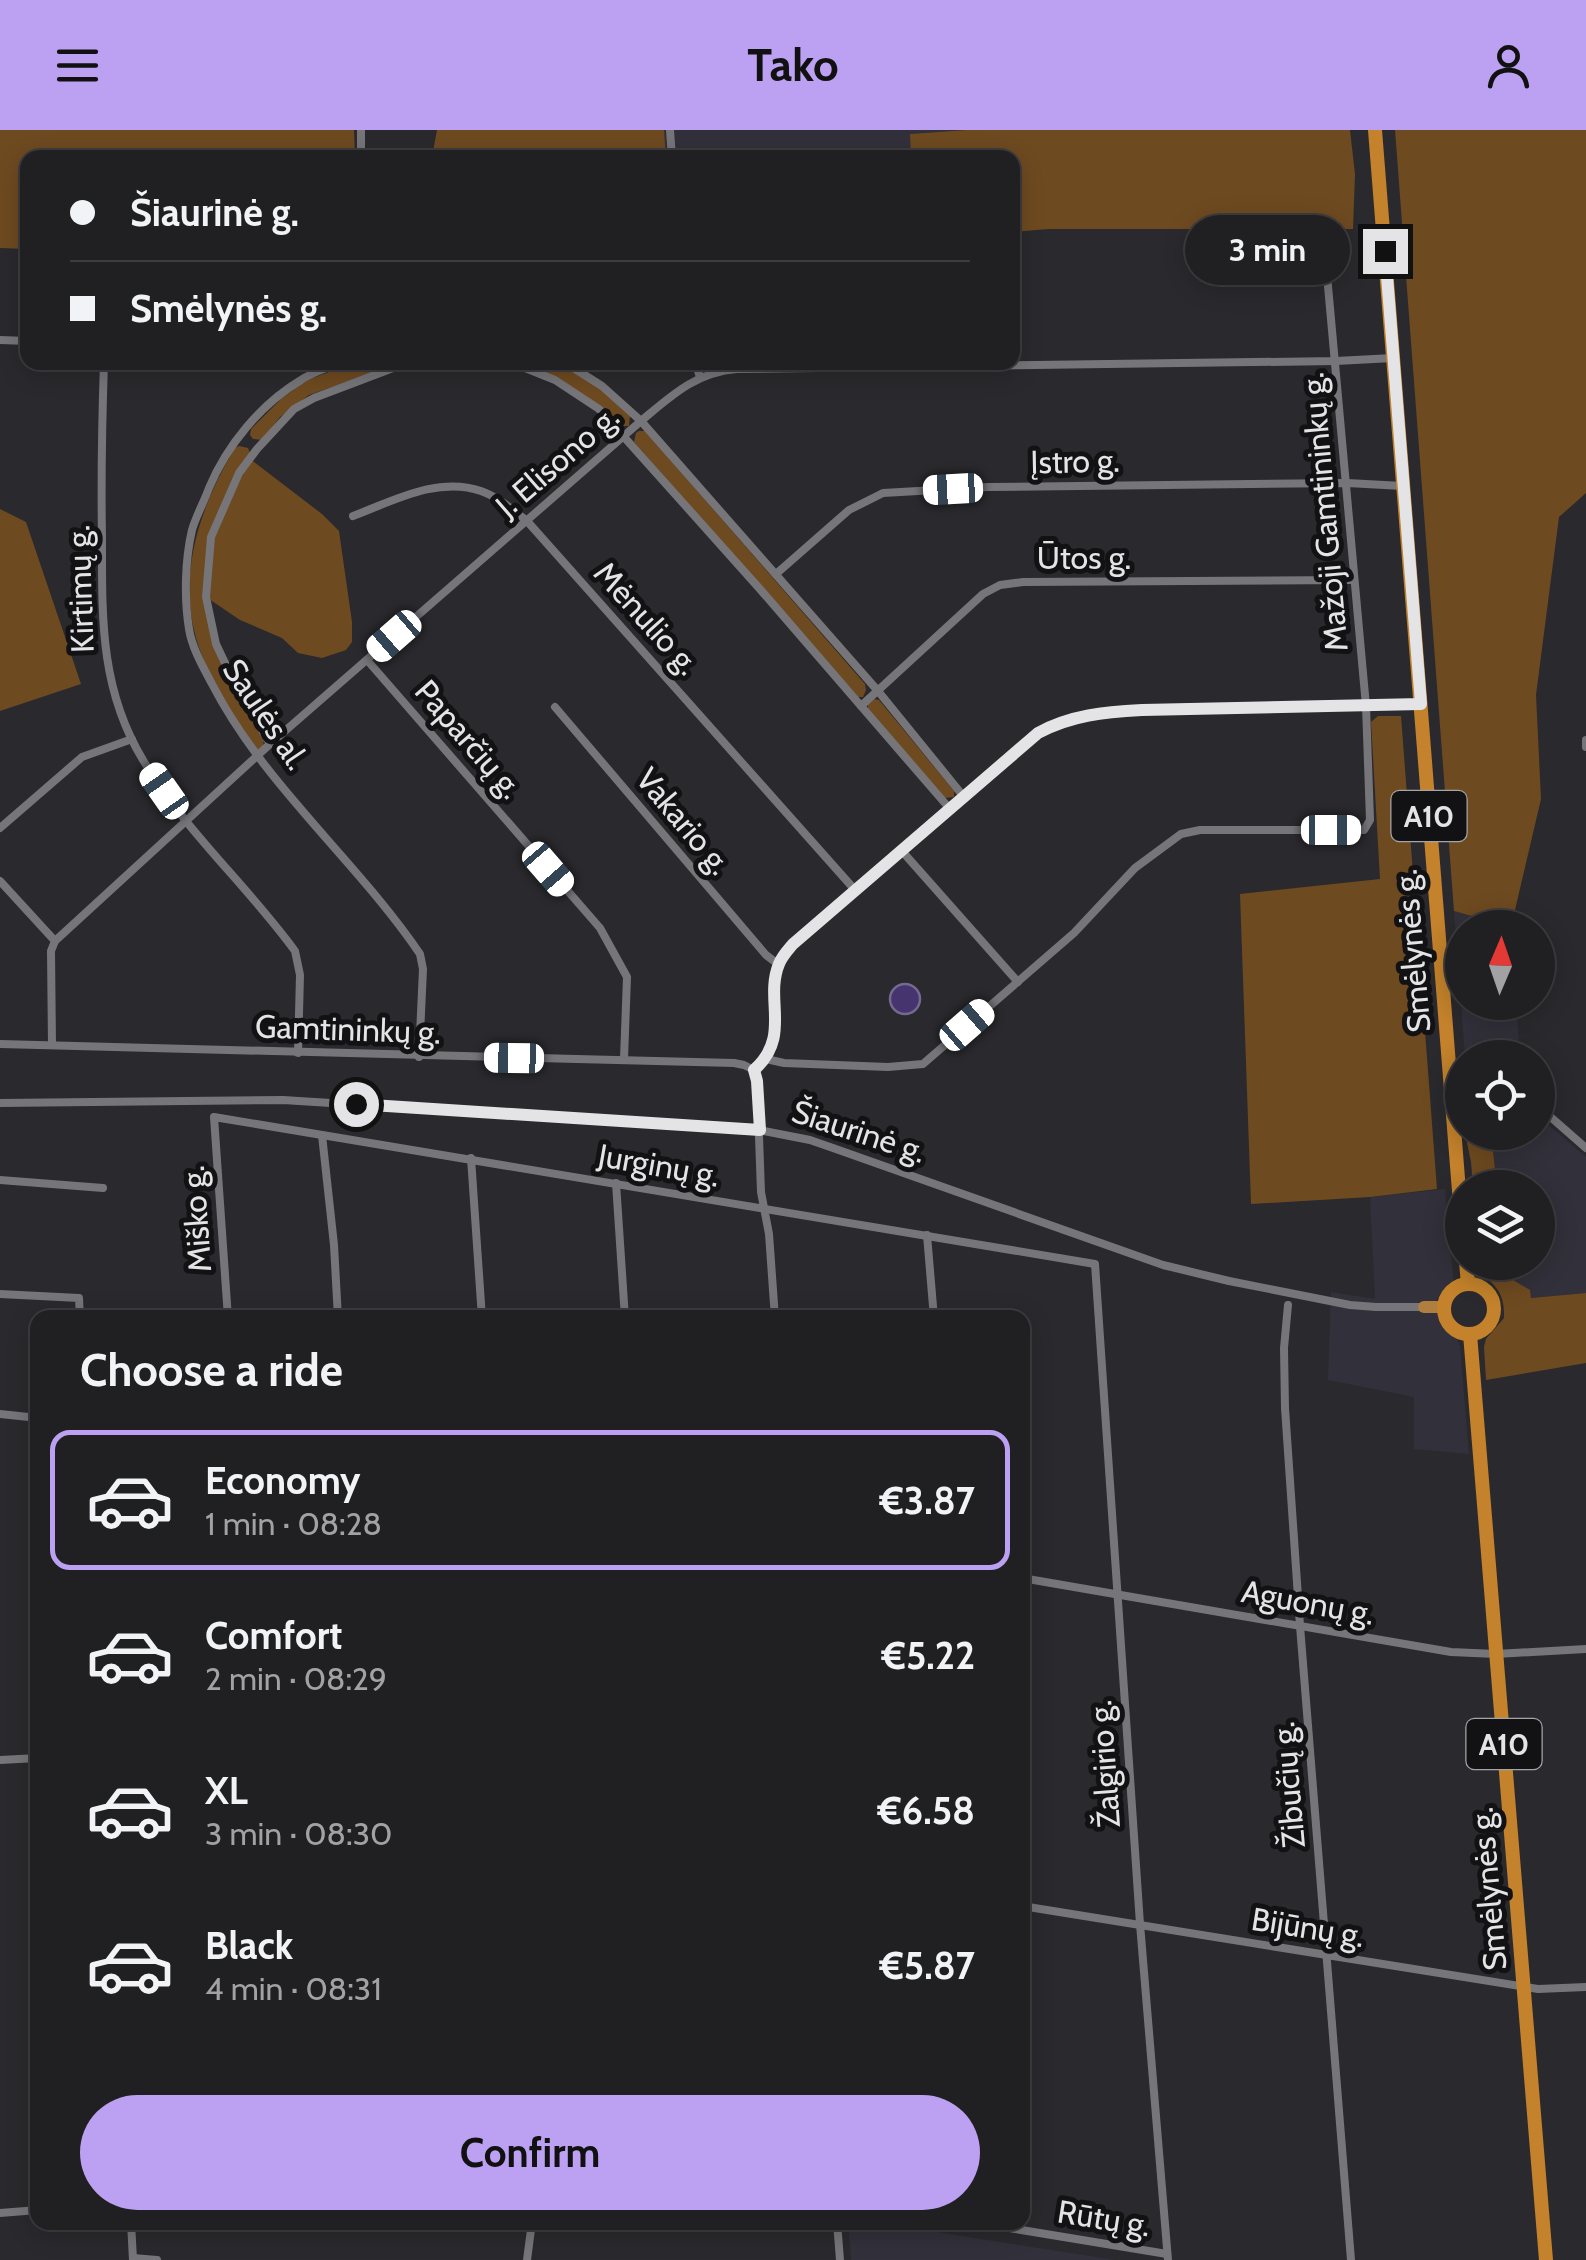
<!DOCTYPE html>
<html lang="en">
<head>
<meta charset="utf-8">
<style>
	body { margin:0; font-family:Cabin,sans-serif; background:#28272a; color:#f1f3f6; height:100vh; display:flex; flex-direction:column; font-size:38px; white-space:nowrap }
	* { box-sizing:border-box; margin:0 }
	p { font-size:32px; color:#a2a2a5 }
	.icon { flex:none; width:55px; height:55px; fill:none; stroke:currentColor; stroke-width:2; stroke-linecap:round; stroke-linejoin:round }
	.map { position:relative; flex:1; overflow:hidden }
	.side { position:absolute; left:30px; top:1180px; width:1000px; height:920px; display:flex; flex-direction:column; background:#201f22; border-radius:20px; box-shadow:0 5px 25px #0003,0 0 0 2px #3d3d40 }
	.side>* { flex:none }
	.hud { position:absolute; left:20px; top:20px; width:1000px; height:220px; border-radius:20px; box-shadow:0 5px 25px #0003,0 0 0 2px #3d3d40; display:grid; align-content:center; height:220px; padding:0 50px; background:#201f22 }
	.needle { width:65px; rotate:2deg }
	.controls { position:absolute; left:1445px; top:780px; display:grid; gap:20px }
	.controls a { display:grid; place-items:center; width:110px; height:110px; border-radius:50%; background:#201f22; box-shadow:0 5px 25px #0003,0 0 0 2px #3d3d40; font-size:50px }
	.end { position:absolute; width:45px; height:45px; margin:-22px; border:12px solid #e4e3e6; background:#111; box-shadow:0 0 0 5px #111 }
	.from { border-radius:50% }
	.bubble { position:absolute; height:70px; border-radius:35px; background:#201f22; box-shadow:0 5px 25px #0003,0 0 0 2px #3d3d40; font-size:32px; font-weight:700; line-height:70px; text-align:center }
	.car { position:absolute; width:30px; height:60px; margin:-30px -15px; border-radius:12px; box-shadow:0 0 8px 2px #0007; background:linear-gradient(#fff 24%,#345 0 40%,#fff 0 76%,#345 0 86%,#fff 0) }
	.hud b { display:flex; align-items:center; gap:35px; height:95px; font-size:38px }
	.hud b+b { border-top:2px solid #3d3d40 }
	.hud i { width:25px; height:25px; background:#f1f3f6 }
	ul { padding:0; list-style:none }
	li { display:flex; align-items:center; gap:30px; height:140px; margin:0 20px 15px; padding:0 30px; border:5px solid transparent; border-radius:20px }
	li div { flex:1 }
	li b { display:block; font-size:38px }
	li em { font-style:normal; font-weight:700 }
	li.selected { border-color:#bca0f2 }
	li>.icon { width:90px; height:90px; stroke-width:1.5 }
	h2 { padding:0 50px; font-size:45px; line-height:120px }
	.cta { display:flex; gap:20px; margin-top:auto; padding:20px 50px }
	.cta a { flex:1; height:115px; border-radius:60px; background:#bca0f2; color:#111; font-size:40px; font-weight:700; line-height:115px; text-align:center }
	header { display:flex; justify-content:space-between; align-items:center; height:130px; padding:0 50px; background:#bca0f2; color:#111; font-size:45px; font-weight:700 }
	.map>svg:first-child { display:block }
</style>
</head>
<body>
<header><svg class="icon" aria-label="menu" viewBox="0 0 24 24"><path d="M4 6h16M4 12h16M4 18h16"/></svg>Tako<svg class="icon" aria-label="person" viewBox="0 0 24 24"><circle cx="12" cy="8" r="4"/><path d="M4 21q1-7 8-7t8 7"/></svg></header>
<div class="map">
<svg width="1586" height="2130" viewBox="0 0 1586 2130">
	<rect width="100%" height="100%" fill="#2a292d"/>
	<g fill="#32303a">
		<path d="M664 0H967L910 4 911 28 666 27Z"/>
		<path d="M1454 781 1511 797 1462 798V872L1516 873 1520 927H1465Z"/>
		<path d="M1538 986 1586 1027V1163L1531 1168 1506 1149 1504 1133 1538 1132V1058L1497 1057 1491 1003 1538 1002Z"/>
		<path d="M1445 1059 1454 1155 1437 1169V1187L1453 1200 1460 1216 1469 1324 1414 1319V1267L1328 1250 1331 1162 1375 1169 1370 1067Z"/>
		<path d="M848 2093H879L1115 2130H851Z"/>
	</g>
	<g fill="#6e4a20">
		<path d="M0 0H354L355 27 28 28 27 119 0 118Z"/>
		<path d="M437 0H664L666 27H432Z"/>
		<path d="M967 0H1350L1355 44 1353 99H1048L1013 102 1012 28 911 27 910 4Z"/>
		<path d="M1395 0H1586V363L1559 387 1536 565 1541 669 1511 797 1454 781Z"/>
		<path d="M353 233H400L309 265 280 287 262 310 253 309 250 305 251 299 281 269 305 251Z"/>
		<path d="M519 233C531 233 547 230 559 234 586 243 610 268 630 286L629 296H621C589 264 561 249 519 233Z"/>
		<path d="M639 301H645L865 554 866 560 863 567H858L634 312 636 303Z"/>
		<path d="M239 316 248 318 250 323 210 406 204 466 214 516 264 608 263 617 258 620 254 617C235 587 213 557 201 523 174 452 198 380 235 318Z"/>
		<path d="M250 329 322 384 339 401 352 492V512L346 520 322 528 298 523 282 508 240 490 206 467 211 407Z"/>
		<path d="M0 379 26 392 81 554 0 581Z"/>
		<path d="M875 569 879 570 954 661V667L944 668 868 582V574Z"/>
		<path d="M1378 586H1401L1437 1059 1370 1067 1251 1074 1240 764 1380 749 1371 592Z"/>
		<path d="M1465 1003H1491L1497 1057H1473L1471 1032Z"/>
		<path d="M1476 1133H1504L1506 1149 1513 1150 1530 1160 1531 1168 1586 1163V1233L1486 1250 1484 1217 1486 1209 1504 1188C1505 1161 1495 1156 1476 1138Z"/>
	</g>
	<circle fill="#45346d" stroke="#756891" stroke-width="2.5" cx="905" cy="869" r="15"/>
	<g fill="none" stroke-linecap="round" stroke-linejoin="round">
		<g stroke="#76757a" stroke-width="8">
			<path d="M361 0V19L365 28"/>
			<path d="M670 0 672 28"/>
			<path d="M0 210 28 211"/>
			<path d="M104 232C102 291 101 350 102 408 102 488 100 559 143 630 185 701 247 755 295 821L300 845 298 923"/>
			<path d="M343 232C329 237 313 242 301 250 261 274 227 315 209 358 204 372 196 386 192 400 185 430 184 468 189 499 192 518 203 537 212 554 264 655 357 731 420 824L423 839 419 927"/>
			<path d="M510 232 555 250 599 279 759 458 950 679"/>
			<path d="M564 232 602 256 641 291 878 561 964 667"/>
			<path d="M695 232 700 247"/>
			<path d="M353 386C393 371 438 346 481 361 498 367 513 380 527 391L855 760"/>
			<path d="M776 444 849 380 883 363 988 357 1347 353 1403 356"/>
			<path d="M367 530 600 798 627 847 624 929"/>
			<path d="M861 576 983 464 1000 455 1023 452 1354 450"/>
			<path d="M555 577 766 825 778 834"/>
			<path d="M1586 610V617"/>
			<path d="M270 614 234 552 216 514 206 467 211 407 239 343 257 319 294 279 314 268 409 232"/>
			<path d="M0 698 82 627 132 609"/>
			<path d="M901 720 1018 852"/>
			<path d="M0 751 55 811"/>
			<path d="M0 914 734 933 744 935 754 940"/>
			<path d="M52 915 51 821 55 811 270 614 641 291C671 266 696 242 737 239L1336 231 1393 228"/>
			<path d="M766 929 784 933 888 937 923 934 1074 803 1135 738 1181 704 1200 700H1364L1370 690 1366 576 1325 123 1316 119 1235 123"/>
			<path d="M754 940C758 936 763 933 766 929 785 903 768 861 779 834 781 826 788 820 793 814L1026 612C1064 586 1097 583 1141 580L1421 574"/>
			<path d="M754 940 757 951 761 1062 769 1104 775 1188"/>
			<path d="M0 973 283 970 759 1000 810 1010 833 1018 1163 1135 1229 1151 1350 1175 1376 1177H1424"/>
			<path d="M1538 976 1586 1018"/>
			<path d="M322 1005 334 1115 338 1188"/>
			<path d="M471 1028 482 1188"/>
			<path d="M0 1050 103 1058"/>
			<path d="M616 1053 625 1188"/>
			<path d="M927 1105 934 1188"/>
			<path d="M0 1164 79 1168 80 1188"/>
			<path d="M1288 1175 1284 1218 1285 1278 1300 1496 1351 2130"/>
			<path d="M228 1188 214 987 1095 1134 1140 1794 1168 2130"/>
			<path d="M0 1284 38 1288"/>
			<path d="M1022 1448 1451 1522 1496 1524 1586 1519"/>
			<path d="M0 1630 38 1628"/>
			<path d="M1022 1776 1538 1859 1586 1857"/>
			<path d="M0 2083 38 2080"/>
			<path d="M131 2092 133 2130"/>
			<path d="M837 2092 840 2130"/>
			<path d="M973 2092 1167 2124"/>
			<path d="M133 2128 157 2130"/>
			<path d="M527 2130 532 2092"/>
		</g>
		<path stroke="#b07f3f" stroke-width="12" d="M1424 1177H1444"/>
		<g stroke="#c3822b" stroke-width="14">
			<path d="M1375 0 1462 1099"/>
			<path d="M1466 1132 1468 1154"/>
			<circle cx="1469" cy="1179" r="25"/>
			<path d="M1470 1204 1546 2130"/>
		</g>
	</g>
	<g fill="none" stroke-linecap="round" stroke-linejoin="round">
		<path stroke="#e4e3e6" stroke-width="12" d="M356 974 760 1000 757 951 754 940C792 906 764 870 779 834 782 826 788 820 793 814L1038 603C1071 585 1105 582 1142 580L1421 574 1385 121"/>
	</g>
	<g text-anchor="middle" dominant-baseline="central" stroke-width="10" stroke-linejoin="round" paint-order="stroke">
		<g fill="#121214" stroke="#a5a4a7" stroke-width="2.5">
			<rect x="1391.5" y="661" width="75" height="50" rx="8"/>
			<rect x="1466.5" y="1589" width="75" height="50" rx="8"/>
		</g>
		<g font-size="30" font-weight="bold" fill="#e4e3e6">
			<text x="1429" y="686">A10</text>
			<text x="1504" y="1614">A10</text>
		</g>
		<g font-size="32" fill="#e4e3e6" stroke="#121214">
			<text transform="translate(557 331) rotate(-41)">J. Elisono g.</text>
			<text transform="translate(1075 331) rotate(-1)">Įstro g.</text>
			<text transform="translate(1324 382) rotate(-95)">Mažoji Gamtininkų g.</text>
			<text x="1084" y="427">Ūtos g.</text>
			<text transform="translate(80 459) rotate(-92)">Kirtimų g.</text>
			<text transform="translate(647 488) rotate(48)">Mėnulio g.</text>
			<text transform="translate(266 584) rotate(56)">Saulės al.</text>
			<text transform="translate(469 609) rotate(49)">Paparčių g.</text>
			<text transform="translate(684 691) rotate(50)">Vakario g.</text>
			<text transform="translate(1412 821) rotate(-95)">Smėlynės g.</text>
			<text transform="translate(348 899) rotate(2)">Gamtininkų g.</text>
			<text transform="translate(859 1001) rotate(18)">Šiaurinė g.</text>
			<text transform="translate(659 1035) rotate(10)">Jurginų g.</text>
			<text transform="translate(196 1089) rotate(-94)">Miško g.</text>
			<text transform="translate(1308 1472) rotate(10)">Aguonų g.</text>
			<text transform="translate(1104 1634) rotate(-94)">Žalgirio g.</text>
			<text transform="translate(1288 1655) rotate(-95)">Žibučių g.</text>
			<text transform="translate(1488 1759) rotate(-95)">Smėlynės g.</text>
			<text transform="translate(1308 1797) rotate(9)">Bijūnų g.</text>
			<text transform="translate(1104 2088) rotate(9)">Rūtų g.</text>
		</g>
	</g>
</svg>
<div class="controls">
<a><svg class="needle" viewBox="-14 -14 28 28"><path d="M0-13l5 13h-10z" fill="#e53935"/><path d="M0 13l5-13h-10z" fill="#a2a2a5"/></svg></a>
<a><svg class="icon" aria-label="locate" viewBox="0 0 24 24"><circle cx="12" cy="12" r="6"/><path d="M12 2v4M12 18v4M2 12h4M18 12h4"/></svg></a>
<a><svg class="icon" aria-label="layers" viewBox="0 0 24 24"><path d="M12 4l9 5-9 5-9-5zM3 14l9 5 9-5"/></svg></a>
</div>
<i class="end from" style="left:356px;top:974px"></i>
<i class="end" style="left:1385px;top:121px"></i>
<div class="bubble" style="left:1185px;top:85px;width:165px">3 min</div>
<i class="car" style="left:953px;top:359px;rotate:267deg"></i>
<i class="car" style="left:394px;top:506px;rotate:229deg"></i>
<i class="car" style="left:164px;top:661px;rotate:325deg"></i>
<i class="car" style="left:1331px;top:700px;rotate:90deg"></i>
<i class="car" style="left:548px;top:739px;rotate:139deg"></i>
<i class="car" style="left:967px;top:895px;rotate:49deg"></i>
<i class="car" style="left:514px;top:928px;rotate:271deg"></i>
<div class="hud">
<b><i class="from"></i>Šiaurinė g.</b>
<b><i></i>Smėlynės g.</b>
</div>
<section class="side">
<h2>Choose a ride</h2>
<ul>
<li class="selected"><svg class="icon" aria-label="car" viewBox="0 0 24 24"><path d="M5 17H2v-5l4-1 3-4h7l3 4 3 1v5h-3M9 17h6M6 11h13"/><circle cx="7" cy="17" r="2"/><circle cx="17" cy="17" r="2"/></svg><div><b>Economy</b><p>1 min · 08:28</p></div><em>€3.87</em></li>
<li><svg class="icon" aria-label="car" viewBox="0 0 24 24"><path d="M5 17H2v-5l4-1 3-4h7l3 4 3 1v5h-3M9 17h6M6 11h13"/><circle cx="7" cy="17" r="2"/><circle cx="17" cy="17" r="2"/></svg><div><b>Comfort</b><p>2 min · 08:29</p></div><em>€5.22</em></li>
<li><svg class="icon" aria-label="car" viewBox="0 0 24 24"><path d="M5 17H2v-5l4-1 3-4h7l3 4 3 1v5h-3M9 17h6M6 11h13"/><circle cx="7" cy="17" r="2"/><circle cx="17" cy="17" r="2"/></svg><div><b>XL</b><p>3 min · 08:30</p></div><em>€6.58</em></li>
<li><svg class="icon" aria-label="car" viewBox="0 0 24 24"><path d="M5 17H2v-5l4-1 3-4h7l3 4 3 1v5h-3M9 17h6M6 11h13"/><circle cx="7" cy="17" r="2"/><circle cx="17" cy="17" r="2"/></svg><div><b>Black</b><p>4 min · 08:31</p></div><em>€5.87</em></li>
</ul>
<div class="cta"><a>Confirm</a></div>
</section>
</div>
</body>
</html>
